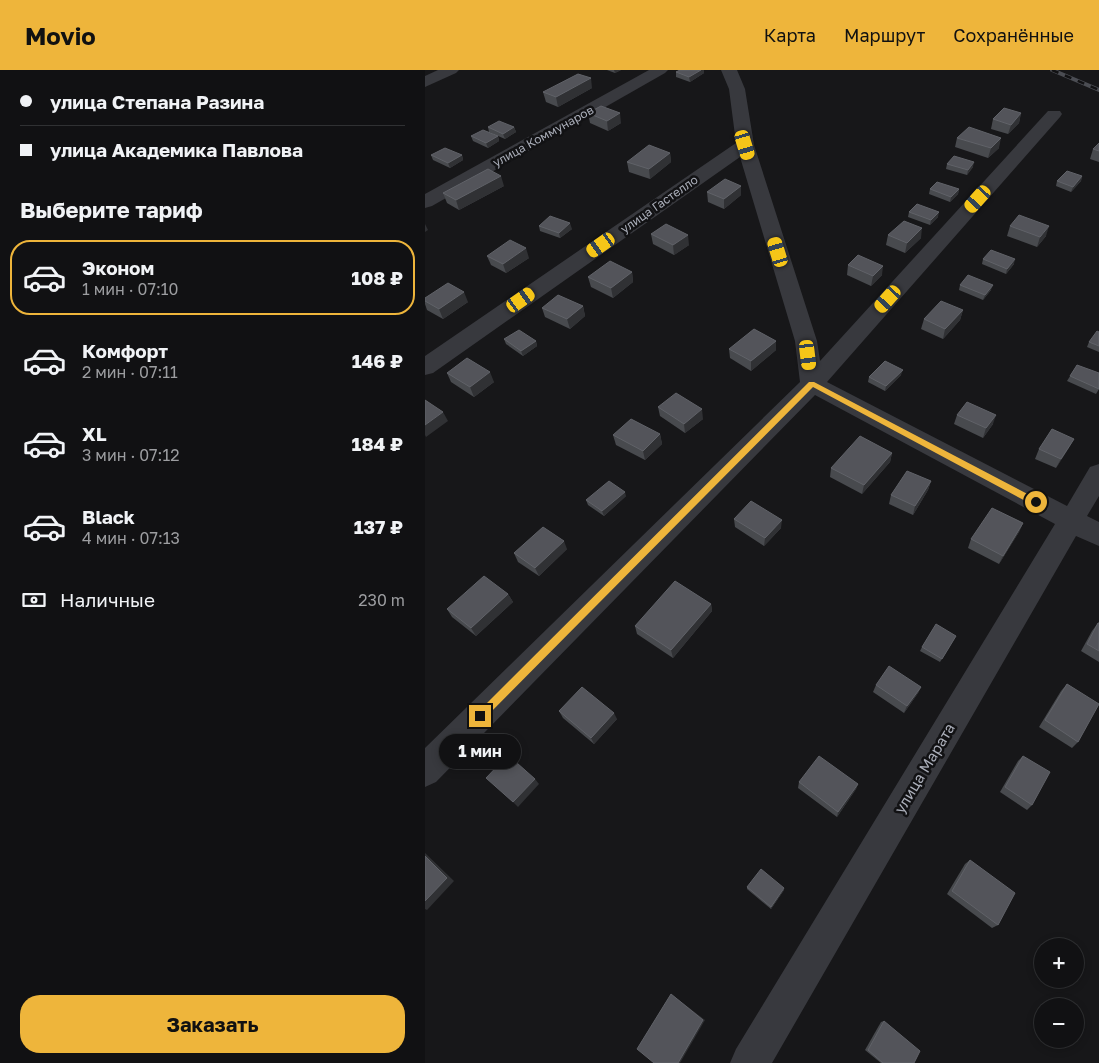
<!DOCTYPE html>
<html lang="ru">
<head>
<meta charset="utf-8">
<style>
	body { margin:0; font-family:"Golos Text",sans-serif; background:#1e1f21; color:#f1f3f6; height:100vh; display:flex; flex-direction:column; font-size:19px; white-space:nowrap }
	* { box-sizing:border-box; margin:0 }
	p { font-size:16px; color:#9c9da0 }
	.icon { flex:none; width:28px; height:28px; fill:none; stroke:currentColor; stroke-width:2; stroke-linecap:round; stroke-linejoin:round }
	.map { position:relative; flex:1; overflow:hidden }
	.panel { display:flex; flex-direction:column; background:#111113; width:425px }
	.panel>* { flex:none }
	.top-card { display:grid; align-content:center; height:110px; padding:0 20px; background:#111113 }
	.tools { position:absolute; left:609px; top:868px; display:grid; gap:10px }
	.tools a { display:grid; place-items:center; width:50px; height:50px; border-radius:50%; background:#111113; box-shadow:0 2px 8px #0003,0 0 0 1px #303133; font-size:25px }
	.end { position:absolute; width:22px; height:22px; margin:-11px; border:6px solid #eeb53b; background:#111; box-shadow:0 0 0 2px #111 }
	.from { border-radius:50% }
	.bubble { position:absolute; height:35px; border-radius:18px; background:#111113; box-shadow:0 2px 8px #0003,0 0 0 1px #303133; font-size:16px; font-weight:700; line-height:35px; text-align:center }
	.car { position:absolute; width:15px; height:30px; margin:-15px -8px; border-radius:6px; box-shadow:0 0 4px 1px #0007; background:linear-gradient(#f5c518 24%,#345 0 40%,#f5c518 0 76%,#345 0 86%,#f5c518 0) }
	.top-card b { display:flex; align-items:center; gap:18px; height:48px; font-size:19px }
	.top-card b+b { border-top:1px solid #303133 }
	.top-card i { width:12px; height:12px; background:#f1f3f6 }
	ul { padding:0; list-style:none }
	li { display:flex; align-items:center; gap:15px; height:75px; margin:0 10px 8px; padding:0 10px; border:2px solid transparent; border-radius:20px }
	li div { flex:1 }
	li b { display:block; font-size:19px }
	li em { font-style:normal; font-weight:700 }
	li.selected { border-color:#eeb53b }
	li>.icon { width:45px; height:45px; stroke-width:1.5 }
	h2 { padding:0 20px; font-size:22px; line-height:60px }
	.pay { display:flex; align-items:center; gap:12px; height:55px; padding:0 20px; font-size:19px }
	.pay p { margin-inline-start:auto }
	.cta { display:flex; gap:10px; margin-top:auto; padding:10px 20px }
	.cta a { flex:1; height:58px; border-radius:20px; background:#eeb53b; color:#111; font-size:20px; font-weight:700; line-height:58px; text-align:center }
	header { display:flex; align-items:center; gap:30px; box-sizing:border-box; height:70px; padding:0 25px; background:#eeb53b; color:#111 }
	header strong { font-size:24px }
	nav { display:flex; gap:28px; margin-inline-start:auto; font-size:18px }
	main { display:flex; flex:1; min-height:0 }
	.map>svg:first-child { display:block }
</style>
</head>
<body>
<header>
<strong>Movio</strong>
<nav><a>Карта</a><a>Маршрут</a><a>Сохранённые</a></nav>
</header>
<main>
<section class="panel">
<div class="top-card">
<b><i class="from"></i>улица Степана Разина</b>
<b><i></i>улица Академика Павлова</b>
</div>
<h2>Выберите тариф</h2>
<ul>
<li class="selected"><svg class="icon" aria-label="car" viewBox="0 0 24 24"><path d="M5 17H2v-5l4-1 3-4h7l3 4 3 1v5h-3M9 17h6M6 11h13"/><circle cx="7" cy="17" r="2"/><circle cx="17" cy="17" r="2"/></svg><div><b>Эконом</b><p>1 мин · 07:10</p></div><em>108 ₽</em></li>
<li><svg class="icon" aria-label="car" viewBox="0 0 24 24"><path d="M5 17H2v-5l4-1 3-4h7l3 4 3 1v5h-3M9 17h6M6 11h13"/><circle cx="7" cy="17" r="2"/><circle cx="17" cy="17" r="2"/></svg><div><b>Комфорт</b><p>2 мин · 07:11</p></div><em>146 ₽</em></li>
<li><svg class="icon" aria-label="car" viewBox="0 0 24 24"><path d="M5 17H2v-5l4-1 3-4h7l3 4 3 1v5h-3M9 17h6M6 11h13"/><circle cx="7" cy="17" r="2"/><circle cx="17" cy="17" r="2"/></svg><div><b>XL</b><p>3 мин · 07:12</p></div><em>184 ₽</em></li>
<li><svg class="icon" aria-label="car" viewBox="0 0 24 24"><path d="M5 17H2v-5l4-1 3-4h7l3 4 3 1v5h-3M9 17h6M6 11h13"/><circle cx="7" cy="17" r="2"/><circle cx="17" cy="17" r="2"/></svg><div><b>Black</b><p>4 мин · 07:13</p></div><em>137 ₽</em></li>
</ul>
<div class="pay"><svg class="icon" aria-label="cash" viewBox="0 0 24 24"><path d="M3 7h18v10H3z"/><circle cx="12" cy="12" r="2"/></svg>Наличные<p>230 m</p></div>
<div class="cta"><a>Заказать</a></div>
</section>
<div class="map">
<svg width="674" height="993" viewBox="0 0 674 993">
	<rect width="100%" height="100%" fill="#171719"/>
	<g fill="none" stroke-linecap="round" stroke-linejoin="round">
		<g fill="#38393e" fill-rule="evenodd">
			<path d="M13 0H34L31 3 0 17V6Z"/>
			<path d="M224 0H243L240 3 7 136 0 138V124Z"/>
			<path d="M296 0H312L320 19 329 75 392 271 395 291 623 41H635L637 44 635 47 402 312 642 436 665 397 674 394V426L662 446 674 452V476L651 466 347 993H305L311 979 630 454 390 325 11 712 0 717V678L375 312 370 271 315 87 8 303 0 305V286L311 73 304 19Z"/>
		</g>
		<g stroke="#4b4d53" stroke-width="4">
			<path id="rail" d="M627 0 674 20"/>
		</g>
		<use href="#rail" stroke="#121214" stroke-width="2.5" stroke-dasharray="7" stroke-linecap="butt"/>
	</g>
	<g fill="#484a4e">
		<path d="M182 0H196L190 3Z"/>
		<path d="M255 0H279V3L265 12 251 7V2Z"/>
		<path d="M167 18 133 37 121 32 118 22Z"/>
		<path d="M163 43 196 53 183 61 165 53Z"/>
		<path d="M596 43 594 53 583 64 566 59 568 49Z"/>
		<path d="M63 57H89L91 62 80 69 64 62Z"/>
		<path d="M46 66H73L74 71 63 78 48 71Z"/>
		<path d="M532 68 574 78 563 88 530 77Z"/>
		<path d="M674 73V92L665 89 668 79Z"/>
		<path d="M245 83 246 92 225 109 204 102 202 92Z"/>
		<path d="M6 85H37L38 90 25 98 8 90Z"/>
		<path d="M522 94 548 97 542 105 521 99Z"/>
		<path d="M657 106 656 111 646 122 631 116 632 111Z"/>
		<path d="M79 116 34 140 22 133 18 123Z"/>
		<path d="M316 116V125L299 139 283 132 282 122Z"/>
		<path d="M505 119H534L533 124 525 132 504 124Z"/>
		<path d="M484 142 513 147 505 155 483 147Z"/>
		<path d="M114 156 147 159 135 168 115 161Z"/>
		<path d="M585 156 621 166 612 177 582 166Z"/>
		<path d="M226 164 264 175 249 185 228 174Z"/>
		<path d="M463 165 496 168 480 183 461 175Z"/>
		<path d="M62 186 104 188 81 203 66 195Z"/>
		<path d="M558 189 589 194 581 204 557 194Z"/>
		<path d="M423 195 457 205 446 216 422 205Z"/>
		<path d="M207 202 208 212 188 228 166 217 163 207Z"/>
		<path d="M535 215 566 220 558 230 534 220Z"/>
		<path d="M0 228 43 232 18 249 2 240 0 234Z"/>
		<path d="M158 236 160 246 145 259 120 247 117 238Z"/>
		<path d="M538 240 535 250 518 269 496 259 499 249Z"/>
		<path d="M674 262V282L662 277 664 272Z"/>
		<path d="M79 269 111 271 112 276 98 286 81 274Z"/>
		<path d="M351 271V280L326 301 305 288 304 279Z"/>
		<path d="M652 295 674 319 671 324 642 311Z"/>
		<path d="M22 303 69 312 49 327 26 312Z"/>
		<path d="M476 305 460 321 443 312 444 307Z"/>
		<path d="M233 337 278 349 260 363 235 346Z"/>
		<path d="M532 345 568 354 558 368 529 354Z"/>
		<path d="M235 364 237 374 220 390 191 375 188 365Z"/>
		<path d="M649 369 631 398 610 389 614 379Z"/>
		<path d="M467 383 465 392 437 424 405 407 406 398Z"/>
		<path d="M506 411 503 420 488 445 464 434 466 425Z"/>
		<path d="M201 426 179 446 163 435 161 430Z"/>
		<path d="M309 449 356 458 339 476 310 457Z"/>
		<path d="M598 453 594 462 574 494 543 478 546 469Z"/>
		<path d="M142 479 114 506 93 492 89 483Z"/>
		<path d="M83 524 88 532 51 566 27 547 22 539Z"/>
		<path d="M286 534 287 541 248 588 212 564 210 556Z"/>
		<path d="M673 553H674V592L656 581 667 561Z"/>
		<path d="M531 566 515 592 495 581 497 577Z"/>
		<path d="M642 614 653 672 647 678 614 657 636 621Z"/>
		<path d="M451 615 496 617 493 623 479 643 448 622Z"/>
		<path d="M134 641 192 649 169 674 138 648Z"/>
		<path d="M598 686 607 735 602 740 575 722 593 691Z"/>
		<path d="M374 712 433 714 431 719 412 747 373 718Z"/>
		<path d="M545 790 573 855 567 858 522 824 540 794Z"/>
		<path d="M322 817 359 820 346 839 322 819Z"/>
		<path d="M459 951 489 993H456L440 980 456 952Z"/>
	</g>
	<g fill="#303134">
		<path d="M189 0H196L190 3Z"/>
		<path d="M276 0H279V3L265 12 264 7Z"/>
		<path d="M166 8 167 18 133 37 131 27Z"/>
		<path d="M195 43 196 53 183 61 182 51Z"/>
		<path d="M596 43 594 53 583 64 586 55Z"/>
		<path d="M89 57 91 62 80 69 78 64Z"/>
		<path d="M73 66 74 71 63 78 61 73Z"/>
		<path d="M576 68 574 78 563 88 566 78Z"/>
		<path d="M245 83 246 92 225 109 224 99Z"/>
		<path d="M37 85 38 90 25 98 23 93Z"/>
		<path d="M549 92 548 97 542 105 543 100Z"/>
		<path d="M76 106 79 116 34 140 31 130Z"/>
		<path d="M657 106 656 111 646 122 648 117Z"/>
		<path d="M316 116V125L299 139V129Z"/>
		<path d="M534 119 533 124 525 132 526 127Z"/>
		<path d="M514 142 513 147 505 155 506 150Z"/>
		<path d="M145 153 147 159 135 168 134 163Z"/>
		<path d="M0 154 3 160 0 162Z"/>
		<path d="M624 156 621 166 612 177 615 167Z"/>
		<path d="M497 158 496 168 480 183 482 173Z"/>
		<path d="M263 165 264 175 249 185 248 175Z"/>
		<path d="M101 178 104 188 81 203 78 194Z"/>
		<path d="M590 189 589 194 581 204 582 199Z"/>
		<path d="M458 196 457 205 446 216 448 206Z"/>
		<path d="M207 202 208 212 188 228 186 218Z"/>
		<path d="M568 215 566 220 558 230 560 225Z"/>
		<path d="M39 222 43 232 18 249 14 239Z"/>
		<path d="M158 236 160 246 145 259 142 249Z"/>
		<path d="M538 240 535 250 518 269 520 259Z"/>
		<path d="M111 271 112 276 98 286 96 281Z"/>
		<path d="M351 271V280L326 301V291Z"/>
		<path d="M478 300 476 305 460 321 461 316Z"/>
		<path d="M65 302 69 312 49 327 45 317Z"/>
		<path d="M277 339 278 349 260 363 259 354Z"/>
		<path d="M18 342 23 351 1 367 0 365V355Z"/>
		<path d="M571 345 568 354 558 368 561 358Z"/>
		<path d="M235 364 237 374 220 390 218 381Z"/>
		<path d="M649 369 644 378 631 398 636 389Z"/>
		<path d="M467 383 465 392 437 424 439 415Z"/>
		<path d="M506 411 503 420 488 445 490 436Z"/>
		<path d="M200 422 201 426 179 446 177 441Z"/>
		<path d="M357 450 356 458 339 476 340 468Z"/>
		<path d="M598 453 594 462 574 494 578 486Z"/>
		<path d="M139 471 142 479 114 506 110 498Z"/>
		<path d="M83 524 88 532 51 566 46 558Z"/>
		<path d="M286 534 287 541 248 588 246 580Z"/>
		<path d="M496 617 493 623 479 643 482 636Z"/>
		<path d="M189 643 192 649 169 674 166 668Z"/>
		<path d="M110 709 114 714 93 737 88 732Z"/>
		<path d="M433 714 431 719 412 747 413 742Z"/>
		<path d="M0 783 29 811 2 840 0 839Z"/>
		<path d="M359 818V820L346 839V837Z"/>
		<path d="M246 924 280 950 255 993H253Z"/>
	</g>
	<g fill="#53545a" stroke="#606268">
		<path d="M255 0H276L264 7 251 2Z"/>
		<path d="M153 4 166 8 131 27 118 22Z"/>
		<path d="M176 36 195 43 182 51 163 43Z"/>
		<path d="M579 38 596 43 586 55 568 49Z"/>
		<path d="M74 51 89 57 78 64 63 57Z"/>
		<path d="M544 57 576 68 566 78 532 68Z"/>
		<path d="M58 60 73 66 61 73 46 66Z"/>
		<path d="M674 73V81L668 79Z"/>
		<path d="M224 75 245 83 224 99 202 92Z"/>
		<path d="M20 78 37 85 23 93 6 85Z"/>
		<path d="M529 86 549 92 543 100 522 94Z"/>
		<path d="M63 99 76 106 31 130 18 123Z"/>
		<path d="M642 101 657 106 648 117 632 111Z"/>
		<path d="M300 109 316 116 299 129 282 122Z"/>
		<path d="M512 112 534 119 526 127 505 119Z"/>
		<path d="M492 134 514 142 506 150 484 142Z"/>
		<path d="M594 145 624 156 615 167 585 156Z"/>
		<path d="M125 146 145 153 134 163 114 156Z"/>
		<path d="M479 151 497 158 482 173 463 165Z"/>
		<path d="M241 154 263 165 248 175 226 164Z"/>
		<path d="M85 170 101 178 78 194 62 186Z"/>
		<path d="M566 180 590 189 582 199 558 189Z"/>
		<path d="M433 185 458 196 448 206 423 195Z"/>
		<path d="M185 191 207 202 186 218 163 207Z"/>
		<path d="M543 205 568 215 560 225 535 215Z"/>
		<path d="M23 213 39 222 14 239 0 231V228Z"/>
		<path d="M133 225 158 236 142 249 117 238Z"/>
		<path d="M516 231 538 240 520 259 499 249Z"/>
		<path d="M329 259 351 271 326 291 304 279Z"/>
		<path d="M94 260 111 271 96 281 79 269Z"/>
		<path d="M672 261 674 262V276L664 272Z"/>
		<path d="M42 288 65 302 45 317 22 303Z"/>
		<path d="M460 291 478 300 461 316 444 307Z"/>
		<path d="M652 295 674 303V319L645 306Z"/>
		<path d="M251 323 277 339 259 354 233 337Z"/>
		<path d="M0 330 18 342 0 355Z"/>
		<path d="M542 332 571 345 561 358 532 345Z"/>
		<path d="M206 349 235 364 218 381 188 365Z"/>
		<path d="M627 359 649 369 636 389 614 379Z"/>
		<path d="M435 366 467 383 439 415 406 398Z"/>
		<path d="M482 401 506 411 490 436 466 425Z"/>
		<path d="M184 411 200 422 177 441 161 430Z"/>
		<path d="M326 431 357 450 340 468 309 449Z"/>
		<path d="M567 438 598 453 578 486 546 469Z"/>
		<path d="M118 457 139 471 110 498 89 483Z"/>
		<path d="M59 506 83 524 46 558 22 539Z"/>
		<path d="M250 511 286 534 246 580 210 556Z"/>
		<path d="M673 553H674V581L662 574Z"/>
		<path d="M511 554 531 566 517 589 497 577Z"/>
		<path d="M464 596 496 617 482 636 451 615Z"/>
		<path d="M642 614 674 634 653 672 620 650Z"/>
		<path d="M157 617 189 643 166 668 134 641Z"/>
		<path d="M83 685 110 709 88 732 61 708Z"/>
		<path d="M394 686 433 714 413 742 374 712Z"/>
		<path d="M598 686 625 702 607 735 580 717Z"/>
		<path d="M0 786 22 808 0 831Z"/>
		<path d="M545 790 590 823 573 855 527 821Z"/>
		<path d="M336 799 359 818 346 837 322 817Z"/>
		<path d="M246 924 278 950 253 993H229L212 979Z"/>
		<path d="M459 951 495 981 489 993H458L443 980Z"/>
	</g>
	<path fill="#eeb53b" d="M384 312H389L614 430V435H608L388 317 59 649H52V643Z"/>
	<g text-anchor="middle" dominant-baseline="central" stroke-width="5" stroke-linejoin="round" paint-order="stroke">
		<g font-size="12" fill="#aaaeb9" stroke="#121214">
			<text transform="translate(118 66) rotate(-29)">улица Коммунаров</text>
			<text transform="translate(234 134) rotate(-35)">улица Гастелло</text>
		</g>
		<g font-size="15" fill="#aaaeb9" stroke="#121214">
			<text transform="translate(499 698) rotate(-59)">улица Марата</text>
		</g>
	</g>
</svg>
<div class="tools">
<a>+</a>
<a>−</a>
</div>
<i class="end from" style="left:611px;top:432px"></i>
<i class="end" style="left:55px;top:646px"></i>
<div class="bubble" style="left:14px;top:664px;width:82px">1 мин</div>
<i class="car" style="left:320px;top:75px;rotate:163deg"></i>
<i class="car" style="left:553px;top:129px;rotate:222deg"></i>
<i class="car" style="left:176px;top:175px;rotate:235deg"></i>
<i class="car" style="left:353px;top:182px;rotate:343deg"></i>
<i class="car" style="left:463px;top:229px;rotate:222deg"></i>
<i class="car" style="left:96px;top:230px;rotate:55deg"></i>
<i class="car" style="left:383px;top:285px;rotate:173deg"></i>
</div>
</main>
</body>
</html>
